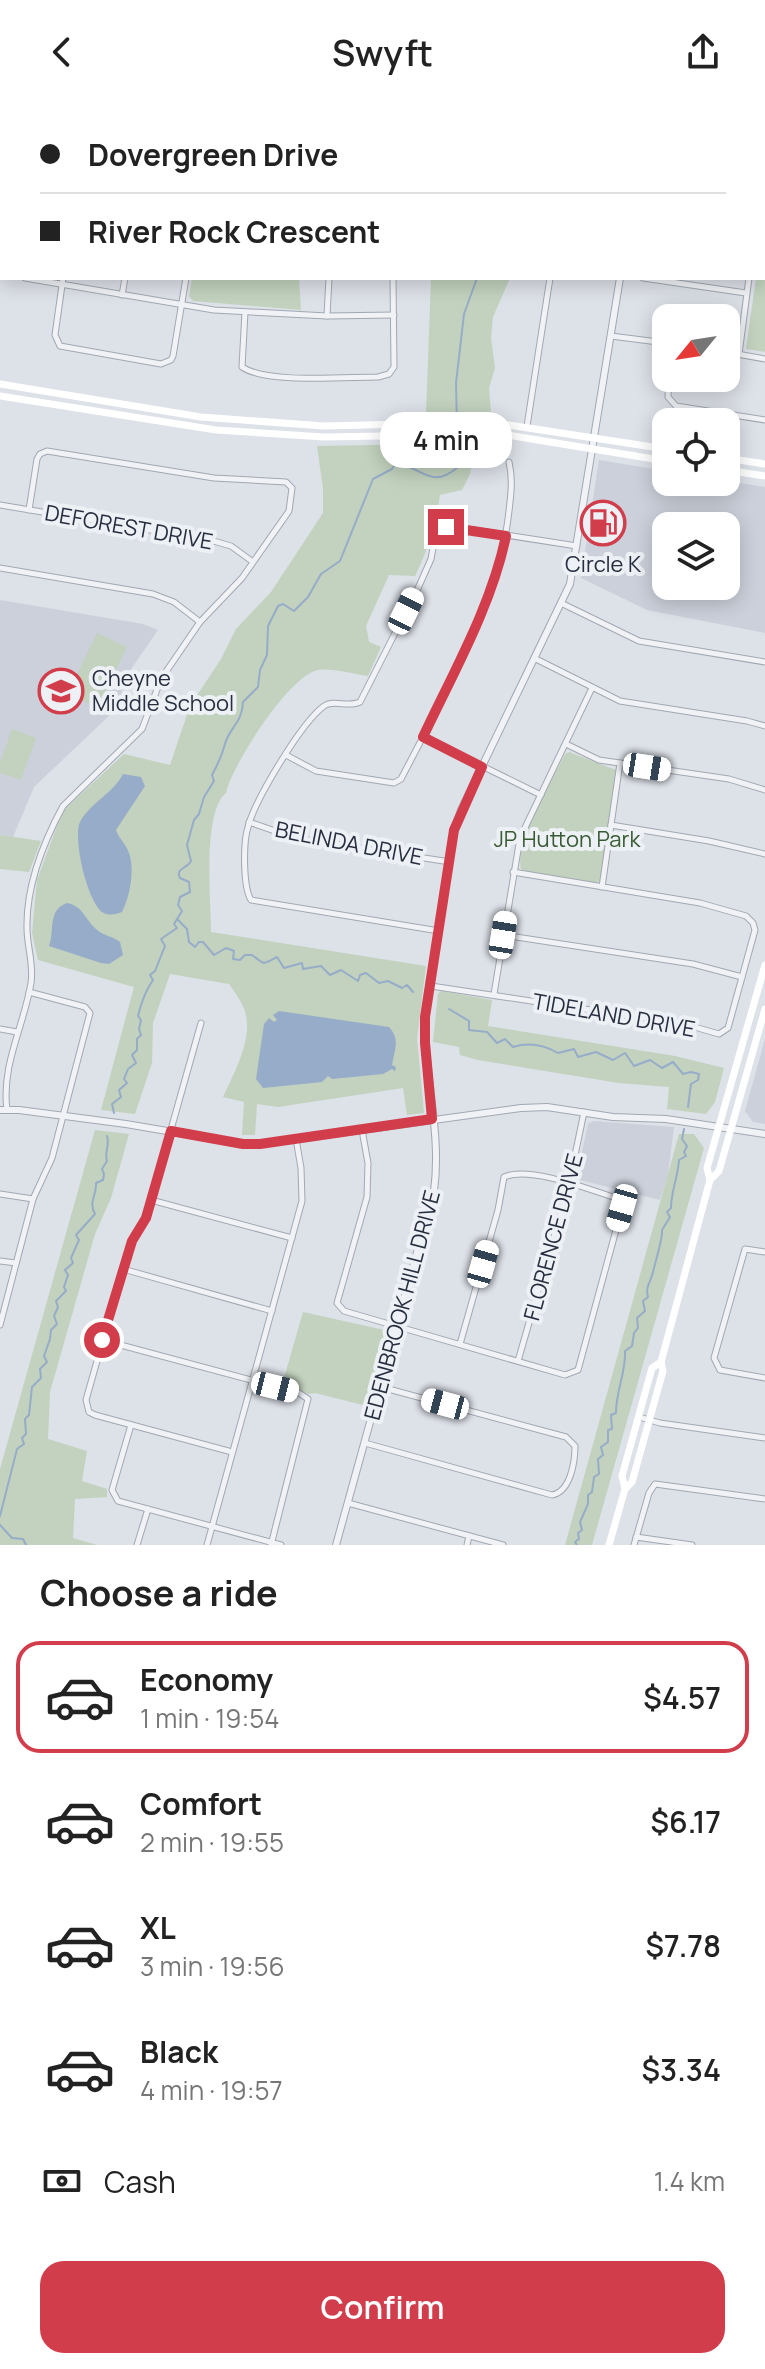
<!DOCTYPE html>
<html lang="en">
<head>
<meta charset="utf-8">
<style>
	body { margin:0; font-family:Manrope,sans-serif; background:#f2f2f2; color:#222; height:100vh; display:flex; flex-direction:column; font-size:30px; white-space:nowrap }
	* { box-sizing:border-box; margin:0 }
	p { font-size:26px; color:#767676 }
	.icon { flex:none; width:44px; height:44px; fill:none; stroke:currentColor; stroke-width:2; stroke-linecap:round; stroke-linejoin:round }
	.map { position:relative; height:1441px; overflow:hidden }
	.drawer { display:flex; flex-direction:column; background:#fff; flex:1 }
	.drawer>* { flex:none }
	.top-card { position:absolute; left:0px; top:0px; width:766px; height:176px; box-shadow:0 4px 20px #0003; display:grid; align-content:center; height:176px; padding:0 40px; background:#fff }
	.needle { width:52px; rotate:240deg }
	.controls { position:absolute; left:652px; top:200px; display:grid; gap:16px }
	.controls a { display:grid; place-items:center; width:88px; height:88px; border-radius:16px; background:#fff; box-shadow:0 4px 20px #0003; font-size:40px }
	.end { position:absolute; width:36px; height:36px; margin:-18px; border:10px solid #d23d4b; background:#fff; box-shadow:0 0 0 4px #fff }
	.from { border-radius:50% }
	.bubble { position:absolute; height:56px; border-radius:24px; background:#fff; box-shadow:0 4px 20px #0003; font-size:26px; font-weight:600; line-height:56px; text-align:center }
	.car { position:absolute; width:24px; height:48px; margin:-24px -12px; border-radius:10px; box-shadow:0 0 6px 2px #0007; background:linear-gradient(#fff 24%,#345 0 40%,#fff 0 76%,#345 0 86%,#fff 0) }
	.top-card b { display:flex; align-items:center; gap:28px; height:76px; font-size:30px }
	.top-card b+b { border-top:2px solid #e0e0e0 }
	.top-card i { width:20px; height:20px; background:#222 }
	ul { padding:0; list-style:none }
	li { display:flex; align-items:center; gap:24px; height:112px; margin:0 16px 12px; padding:0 24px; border:4px solid transparent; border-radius:24px }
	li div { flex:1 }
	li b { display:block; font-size:30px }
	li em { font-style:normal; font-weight:600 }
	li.on { border-color:#d23d4b }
	li>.icon { width:72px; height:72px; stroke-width:1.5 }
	h2 { padding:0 40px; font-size:36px; line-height:96px }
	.pay { display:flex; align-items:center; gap:20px; height:88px; padding:0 40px; font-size:30px }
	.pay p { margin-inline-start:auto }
	.primary-button { display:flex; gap:16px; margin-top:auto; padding:16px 40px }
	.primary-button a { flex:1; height:92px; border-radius:24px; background:#d23d4b; color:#fff; font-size:32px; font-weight:600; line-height:92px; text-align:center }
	header { display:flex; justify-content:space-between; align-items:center; height:104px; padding:0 40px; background:#fff; font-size:36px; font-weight:600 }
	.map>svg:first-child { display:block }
</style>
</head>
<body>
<header><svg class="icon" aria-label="back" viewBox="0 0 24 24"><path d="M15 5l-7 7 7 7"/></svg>Swyft<svg class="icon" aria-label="share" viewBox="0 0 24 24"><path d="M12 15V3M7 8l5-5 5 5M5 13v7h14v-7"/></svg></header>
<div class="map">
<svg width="765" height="1441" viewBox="0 0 765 1441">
	<rect width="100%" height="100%" fill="#dde1e8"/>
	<g fill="#cbd0da" fill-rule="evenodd">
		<path d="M599 356 666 367V378L726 377 765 383V529L647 506 581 474ZM666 422H726V482H666Z"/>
		<path d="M0 496 143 520 158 526 129 568 115 606 34 683 13 733 0 731Z"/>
		<path d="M765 935V1020L753 1018 745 1007Z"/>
		<path d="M593 1017 674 1023 668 1070 660 1096 580 1076 577 1071 588 1020Z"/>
	</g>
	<g fill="#c2d2be">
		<path d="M266 0H641V2Z"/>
		<path d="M764 133H765V248L746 245 756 174H764Z"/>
		<path d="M192 174H299L301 206 193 197 189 192Z"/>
		<path d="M431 174H510L493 213 491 234 495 264 489 284 491 309 426 310Z"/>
		<path d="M476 339 470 370 462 386 440 391C436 419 428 446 415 472L389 471 366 522 369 538 381 543 368 572C353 570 332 564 318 566 289 571 231 663 226 689 202 708 211 798 211 828L426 862 417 934 424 1009 407 1011 403 984 278 1003 257 1000 255 1031H242L244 998 223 993C235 967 256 930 243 902 239 894 234 887 229 880L170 870 153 919 152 959 135 1010 101 1006 134 883 38 856 32 829 37 776 57 722 65 705 124 650 170 661 190 602 221 555 236 525 271 488 323 409V385L317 342Z"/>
		<path d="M97 529 127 543 97 604 68 589Z"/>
		<path d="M12 625 36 634 21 676 0 669V659Z"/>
		<path d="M569 648 616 666 600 777 593 779 526 767 521 765C514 737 552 677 565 650Z"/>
		<path d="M0 731 41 737 29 768 0 765Z"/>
		<path d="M442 887 492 896 488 922 675 952 724 964 715 998 706 1010 667 1005 669 983 619 979 478 956 460 951 459 943 433 938 438 889Z"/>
		<path d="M95 1026 129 1030 111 1094 95 1130 50 1288 48 1335 87 1347 82 1377 107 1385V1393L75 1395 73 1434 97 1441H0V1365Z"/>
		<path d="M679 1030H694L704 1044 592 1441H565Z"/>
		<path d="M303 1208 389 1227 367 1302 315 1289 308 1290 282 1281Z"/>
	</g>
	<g fill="#97acc9">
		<path d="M123 670 141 673 145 682 116 726C119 735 126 740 129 749 135 765 130 793 122 808 117 810 110 812 104 809 88 802 71 730 81 716 92 698 113 689 123 670Z"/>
		<path d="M67 799C84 803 84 814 96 825 103 832 113 832 120 838L123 851 109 860 101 859 49 842C55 827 47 806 67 799Z"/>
		<path d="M279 907 389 923C401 936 394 947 392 961L396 963 395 967 392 965 383 970 332 975 328 972 322 978 263 984 256 975 264 920 269 914 274 918 277 916 273 911Z"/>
	</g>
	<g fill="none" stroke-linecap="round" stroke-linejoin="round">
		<g stroke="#97acc9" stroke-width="2">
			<path d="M429 2V0"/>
			<path d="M177 815 187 825 189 838 195 843 199 838H203L214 851 226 844 234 847 233 855 240 856 245 851H252C265 860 261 862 277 853L284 864 302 859 303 865 321 862 330 871 341 866 358 877 360 871 366 869 379 879 388 877 402 884 407 881 413 888"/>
			<path d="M449 905 469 917V926L487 928 497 939 505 935 513 943C529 938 544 941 558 949L574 945 578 953 596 948 613 956 625 949 634 962 650 956 662 964 673 958 683 970 691 968 699 970 698 976 691 980 688 1003"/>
			<path d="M114 1009 112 1000 121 993 119 986 127 979 124 975 128 965 136 959 132 951 137 946V935L141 931 139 925 141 916 138 912C141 899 146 886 153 876L150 871 155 867 165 842 161 835 177 824 174 820 182 807 178 801 180 793 190 788 189 778 180 774C175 764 187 765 191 757L187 741 194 716 199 710 204 693 214 677 212 671C218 660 222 651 225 640 230 622 242 620 243 598L258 583 260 566 267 551 268 522 278 502 283 500 294 507 308 493 321 470 340 457 373 375 392 365 396 359C424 364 431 386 458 363L456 279 464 210 477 174"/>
			<path d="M0 1412 17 1345 24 1340 22 1334 26 1330 25 1315 29 1311 32 1283 41 1274 40 1265 47 1258 44 1252 50 1235 51 1226 57 1220 54 1212 58 1203 56 1197 66 1187 64 1183 68 1171 65 1166 73 1159 71 1154 79 1136 76 1131 95 1110C88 1098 97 1091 96 1079L103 1076 104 1070 102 1065 107 1057C104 1048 110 1042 107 1032"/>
			<path d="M0 1421 12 1434 23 1435 26 1441"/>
			<path d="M577 1441 575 1438 579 1435 578 1429 582 1426 580 1418 588 1400V1391L592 1388 594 1373 599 1370 598 1355 603 1351 601 1343 608 1338V1326L612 1325 611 1311 616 1309C616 1286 626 1269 625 1247L632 1242 634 1229 638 1224 637 1214 645 1207 643 1197 648 1193C645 1182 651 1178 653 1168 655 1159 663 1134 662 1126L670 1113 667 1108 671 1104C671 1087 678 1073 679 1056L686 1052 684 1048 687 1042 682 1035 684 1025"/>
		</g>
		<g stroke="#a2a8b2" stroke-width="7">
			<g id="minor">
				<path d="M258 0 260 2"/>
				<path d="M89 2 90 0"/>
				<path d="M152 2 153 0"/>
				<path d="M0 39H2"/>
				<path d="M764 62H765"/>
				<path d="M764 130H765"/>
				<path d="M25 174 214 206 327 212 394 211"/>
				<path d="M63 174 55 231 60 242 161 260 171 256 173 252 186 174"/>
				<path d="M643 174 746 189"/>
				<path d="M122 191 125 174"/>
				<path d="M245 208 242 263C267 280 345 273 378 273L389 270 394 263 393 174"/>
				<path d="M327 212 329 174"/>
				<path d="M611 232 666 239"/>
				<path d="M726 248 765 255"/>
				<path d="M739 250 749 174"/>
				<path d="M669 274 668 293 676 302 765 316"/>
				<path d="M527 322 550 174"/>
				<path d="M0 401 210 436 231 442 253 458"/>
				<path d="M0 464 153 490 174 498 200 518"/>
				<path d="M563 500 639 537 765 558"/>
				<path d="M536 555 620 597 747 617 765 622"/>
				<path d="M423 633 541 691"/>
				<path d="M566 640 599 656 729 675 765 686"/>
				<path d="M286 651 316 667 394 679 401 675C443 593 499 500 509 407 511 390 513 375 509 358"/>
				<path d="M249 718 295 734 450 758"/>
				<path d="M611 721 709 737 765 750"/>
				<path d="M602 783 620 659"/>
				<path d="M439 827 251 796C243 783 243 739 248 723 255 696 301 619 324 602 334 595 348 604 360 598L419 482 431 455 435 433 446 423H454L577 442"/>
				<path d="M503 831 693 860 742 873"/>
				<path d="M431 882 684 920 719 930 728 924 755 826 753 819 746 812 700 799 513 768"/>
				<path d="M494 890 520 734 592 584"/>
				<path d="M201 919 146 1114 132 1137 123 1165 86 1296 89 1308 95 1311 232 1348"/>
				<path d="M0 925 17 928"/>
				<path d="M7 1006C1 961 24 922 31 879 34 860 27 843 27 824 26 781 43 739 63 702L142 625 161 575 200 518 242 474 289 407 292 384 286 378 214 374 47 347 40 350 37 355 29 406"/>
				<path d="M362 1026 368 1059 367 1093 337 1199 344 1207 565 1271 578 1266 622 1104 621 1097 616 1094C588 1085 530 1062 504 1073L498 1106 460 1240"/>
				<path d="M0 1090 33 1095"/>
				<path d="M151 1096 292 1134"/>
				<path d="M765 1148 745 1145 714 1254 720 1266 765 1274"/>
				<path d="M0 1157 16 1159"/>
				<path d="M123 1165 272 1207"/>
				<path d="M0 1221 33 1095 52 1054 90 909 85 903 29 888"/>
				<path d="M102 1236 299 1289 308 1295 271 1441"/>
				<path d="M518 1257 569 1080 584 1008"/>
				<path d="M639 1313 660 1319 765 1334"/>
				<path d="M131 1321 112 1386 118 1397 281 1441"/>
				<path d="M365 1339 552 1391C570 1388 575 1359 575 1342L566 1333 381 1283"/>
				<path d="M348 1399 503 1441"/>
				<path d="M636 1433 692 1441"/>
				<path d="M137 1441 148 1405"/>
				<path d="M207 1441 302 1097 301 1064 296 1035"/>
				<path d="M467 1441 469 1432"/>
				<path d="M634 1441 649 1389 655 1380 765 1395"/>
			</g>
		</g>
		<g stroke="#a2a8b2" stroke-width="8">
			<g id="tertiary">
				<path d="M27 2V0"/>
				<path d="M648 2V0"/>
				<path d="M0 168 2 156"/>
				<path d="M0 1006H19L126 1020 243 1040H260L521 1004 547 1003 613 1013 666 1015 765 1030"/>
				<path d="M336 1441 434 1087C442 1030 424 971 425 913L454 726 461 706 570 480 620 174"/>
			</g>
		</g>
		<use href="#minor" stroke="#f0f2f6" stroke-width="5"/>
		<use href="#tertiary" stroke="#f0f2f6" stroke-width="6"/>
		<g stroke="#fff" stroke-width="7">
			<path d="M0 280 201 313 324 322 489 318 666 345"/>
			<path d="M0 292 216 326 324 333 501 330 666 357"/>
			<path d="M726 354 765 360"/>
			<path d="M726 366 765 372"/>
			<path d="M710 1076 719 1067 765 905"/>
			<path d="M625 1385 632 1378 663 1267 661 1258 710 1076 707 1064 765 861"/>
			<path d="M609 1441 625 1385 622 1372 652 1264 661 1258"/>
		</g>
	</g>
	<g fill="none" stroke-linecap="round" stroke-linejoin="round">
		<path stroke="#d23d4b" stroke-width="10" d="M102 1236 132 1137 146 1114 171 1027 243 1040H260L432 1015 425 939V913L454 726 482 663 423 633C454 567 491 503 506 432L446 423"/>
	</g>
	<defs>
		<g id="fuel-ring" transform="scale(2.3)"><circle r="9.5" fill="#edf0f5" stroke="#d23d4b" stroke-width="1.5"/><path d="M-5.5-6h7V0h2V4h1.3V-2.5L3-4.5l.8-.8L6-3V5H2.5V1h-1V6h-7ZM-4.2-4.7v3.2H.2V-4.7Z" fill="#d23d4b"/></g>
		<g id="school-ring" transform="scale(2.3)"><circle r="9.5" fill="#edf0f5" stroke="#d23d4b" stroke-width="1.5"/><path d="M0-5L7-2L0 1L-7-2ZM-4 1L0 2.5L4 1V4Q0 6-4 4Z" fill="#d23d4b"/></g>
	</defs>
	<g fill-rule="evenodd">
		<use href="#fuel-ring" x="603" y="419"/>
		<use href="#school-ring" x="61" y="587"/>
	</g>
	<g text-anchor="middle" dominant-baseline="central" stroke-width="8" stroke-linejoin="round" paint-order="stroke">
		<g font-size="22" fill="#262e3f" stroke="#edf0f5">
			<text transform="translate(129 423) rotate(10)">DEFOREST DRIVE</text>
			<text transform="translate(349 739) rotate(11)">BELINDA DRIVE</text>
			<text transform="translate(614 911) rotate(10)">TIDELAND DRIVE</text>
			<text transform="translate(553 1133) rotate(-75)">FLORENCE DRIVE</text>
			<text transform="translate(402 1201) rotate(-75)">EDENBROOK HILL DRIVE</text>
		</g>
		<g font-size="22" fill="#262e3f" stroke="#edf0f5">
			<text x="603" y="460">Circle K</text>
			<text x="92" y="574" text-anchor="start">Cheyne<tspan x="92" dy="25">Middle School</tspan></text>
		</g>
		<g font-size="22" fill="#385b33" stroke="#edf0f5">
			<text x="567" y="735">JP Hutton Park</text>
		</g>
	</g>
</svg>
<div class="controls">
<a><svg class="needle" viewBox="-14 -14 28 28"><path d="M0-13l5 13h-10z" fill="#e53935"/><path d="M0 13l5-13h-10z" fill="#767676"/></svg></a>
<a><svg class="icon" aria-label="locate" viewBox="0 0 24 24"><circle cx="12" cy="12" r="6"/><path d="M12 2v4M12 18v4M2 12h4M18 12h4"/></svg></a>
<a><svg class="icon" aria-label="layers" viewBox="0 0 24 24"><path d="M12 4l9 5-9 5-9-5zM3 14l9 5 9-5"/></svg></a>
</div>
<i class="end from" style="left:102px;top:1236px"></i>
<i class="end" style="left:446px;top:423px"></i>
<div class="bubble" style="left:380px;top:308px;width:132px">4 min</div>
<i class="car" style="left:406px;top:507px;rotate:26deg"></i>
<i class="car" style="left:647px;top:663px;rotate:99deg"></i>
<i class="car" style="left:503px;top:831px;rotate:9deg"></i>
<i class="car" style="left:622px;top:1104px;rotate:196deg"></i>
<i class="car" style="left:483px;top:1160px;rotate:16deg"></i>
<i class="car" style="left:275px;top:1283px;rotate:104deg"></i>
<i class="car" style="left:445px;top:1300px;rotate:285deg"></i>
<div class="top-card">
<b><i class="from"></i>Dovergreen Drive</b>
<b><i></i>River Rock Crescent</b>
</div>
</div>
<section class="drawer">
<h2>Choose a ride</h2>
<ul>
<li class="on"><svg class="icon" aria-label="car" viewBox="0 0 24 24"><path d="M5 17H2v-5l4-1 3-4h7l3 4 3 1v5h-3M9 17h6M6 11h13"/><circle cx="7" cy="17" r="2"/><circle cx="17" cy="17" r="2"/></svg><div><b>Economy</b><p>1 min · 19:54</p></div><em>$4.57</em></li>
<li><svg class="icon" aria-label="car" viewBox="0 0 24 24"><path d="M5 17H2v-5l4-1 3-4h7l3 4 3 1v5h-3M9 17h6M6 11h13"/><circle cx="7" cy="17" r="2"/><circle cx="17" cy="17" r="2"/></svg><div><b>Comfort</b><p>2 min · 19:55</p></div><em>$6.17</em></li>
<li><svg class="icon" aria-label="car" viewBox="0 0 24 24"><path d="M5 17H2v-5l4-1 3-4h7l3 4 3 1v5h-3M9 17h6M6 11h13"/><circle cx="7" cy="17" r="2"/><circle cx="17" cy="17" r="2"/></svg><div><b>XL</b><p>3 min · 19:56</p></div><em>$7.78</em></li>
<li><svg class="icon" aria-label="car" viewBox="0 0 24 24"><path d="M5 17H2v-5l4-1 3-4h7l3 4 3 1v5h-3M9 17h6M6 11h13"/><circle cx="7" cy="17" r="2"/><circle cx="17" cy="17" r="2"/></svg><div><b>Black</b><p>4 min · 19:57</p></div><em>$3.34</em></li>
</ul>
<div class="pay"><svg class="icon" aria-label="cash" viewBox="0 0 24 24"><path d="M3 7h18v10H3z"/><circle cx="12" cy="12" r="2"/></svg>Cash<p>1.4 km</p></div>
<div class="primary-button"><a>Confirm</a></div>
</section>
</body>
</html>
